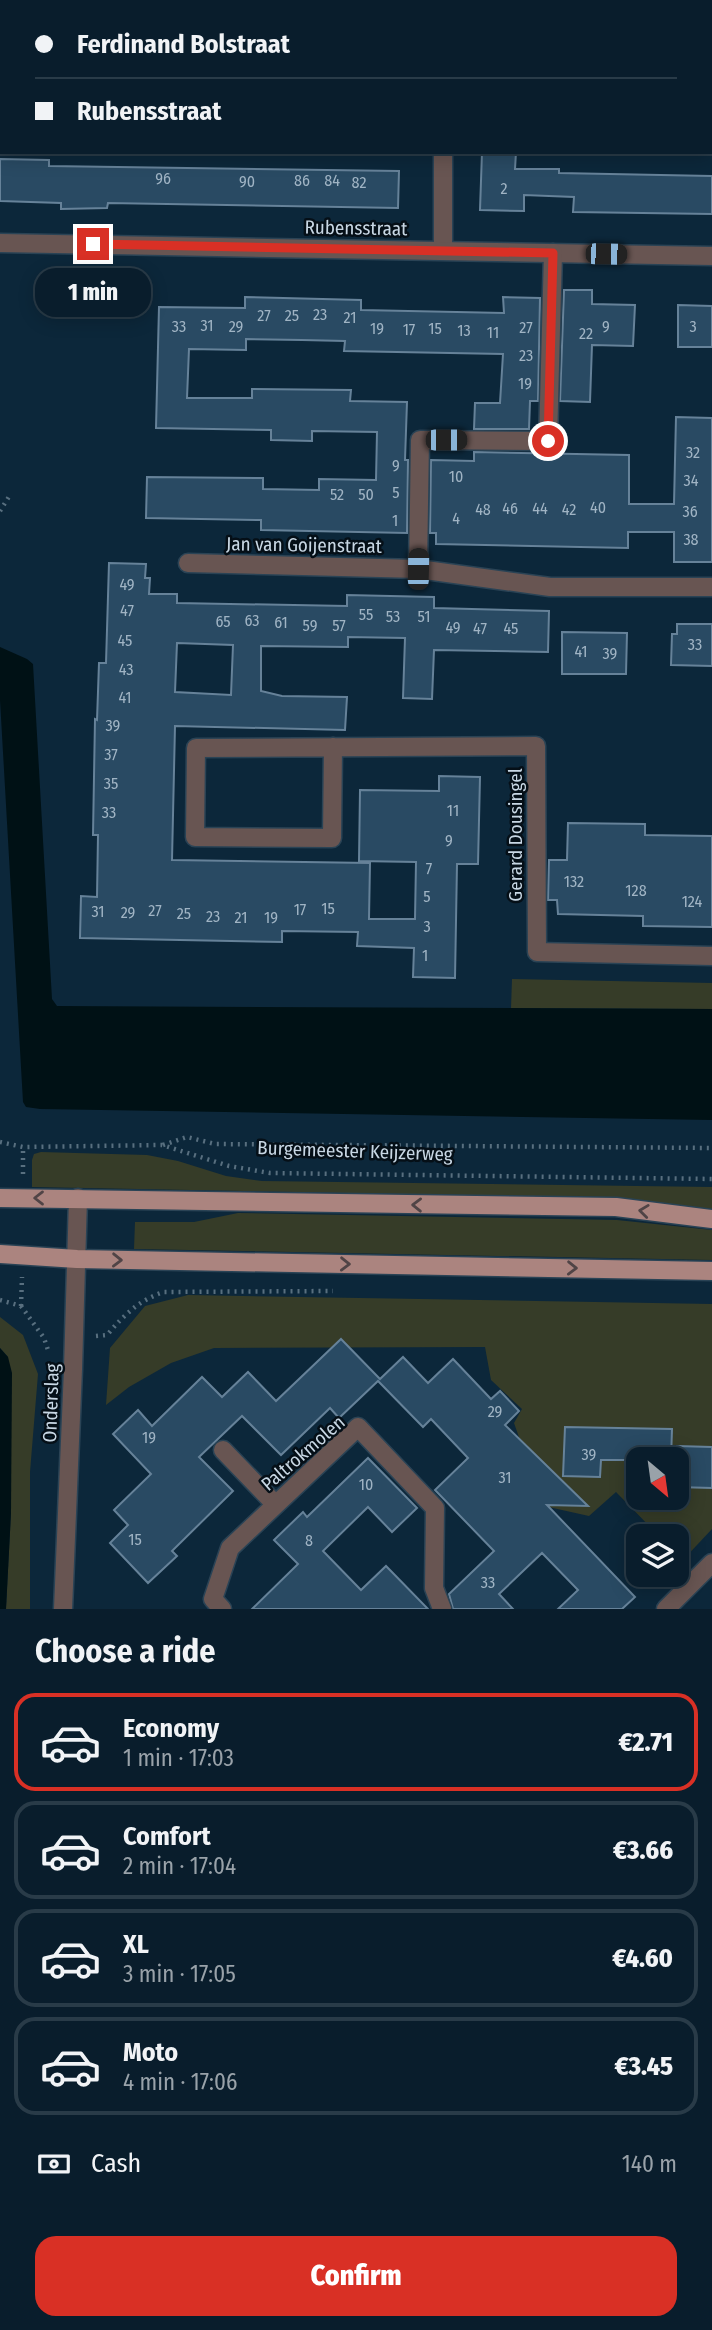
<!DOCTYPE html>
<html lang="en">
<head>
<meta charset="utf-8">
<style>
	body { margin:0; font-family:"Fira Sans Condensed",sans-serif; background:#172a38; color:#f1f3f6; height:100vh; display:flex; flex-direction:column; font-size:26px; white-space:nowrap }
	* { box-sizing:border-box; margin:0 }
	p { font-size:23px; color:#99a2a9 }
	.icon { flex:none; width:38px; height:38px; fill:none; stroke:currentColor; stroke-width:2; stroke-linecap:round; stroke-linejoin:round }
	.map { position:relative; height:1609px; overflow:hidden }
	.side { display:flex; flex-direction:column; background:#091d2c; flex:1 }
	.side>* { flex:none }
	.hud { position:absolute; left:0px; top:0px; width:712px; height:154px; box-shadow:0 4px 18px #0003,0 0 0 2px #293b48; display:grid; align-content:center; height:154px; padding:0 35px; background:#091d2c }
	.needle { width:46px; rotate:151deg }
	.buttons { position:absolute; left:626px; top:1447px; display:grid; gap:14px }
	.buttons a { display:grid; place-items:center; width:63px; height:63px; border-radius:14px; background:#091d2c; box-shadow:0 4px 18px #0003,0 0 0 2px #293b48; font-size:35px }
	.end { position:absolute; width:32px; height:32px; margin:-16px; border:9px solid #d93025; background:#fff; box-shadow:0 0 0 4px #fff }
	.from { border-radius:50% }
	.bubble { position:absolute; height:49px; border-radius:21px; background:#091d2c; box-shadow:0 4px 18px #0003,0 0 0 2px #293b48; font-size:23px; font-weight:800; line-height:49px; text-align:center }
	.car { position:absolute; width:21px; height:42px; margin:-21px -10px; border-radius:9px; box-shadow:0 0 5px 2px #0007; background:linear-gradient(#222 24%,#8ab4d8 0 40%,#222 0 76%,#8ab4d8 0 86%,#222 0) }
	.hud b { display:flex; align-items:center; gap:24px; height:66px; font-size:26px }
	.hud b+b { border-top:2px solid #293b48 }
	.hud i { width:18px; height:18px; background:#f1f3f6 }
	ul { padding:0; list-style:none }
	li { display:flex; align-items:center; gap:21px; height:98px; margin:0 14px 10px; padding:0 21px; border:4px solid #293b48; border-radius:21px }
	li div { flex:1 }
	li b { display:block; font-size:26px }
	li em { font-style:normal; font-weight:800 }
	li.selected { border-color:#d93025 }
	li>.icon { width:63px; height:63px; stroke-width:1.5 }
	h2 { padding:0 35px; font-size:32px; line-height:84px }
	.pay { display:flex; align-items:center; gap:18px; height:77px; padding:0 35px; font-size:26px }
	.pay p { margin-inline-start:auto }
	.cta { display:flex; gap:14px; margin-top:auto; padding:14px 35px }
	.cta a { flex:1; height:80px; border-radius:21px; background:#d93025; color:#fff; font-size:28px; font-weight:800; line-height:80px; text-align:center }
	.map>svg:first-child { display:block }
</style>
</head>
<body>
<div class="map">
<svg width="712" height="1609" viewBox="0 0 712 1609">
	<rect width="100%" height="100%" fill="#0c273a"/>
	<g fill="#363c28" fill-rule="evenodd">
		<path d="M512 979 712 983V1009L511 1008Z"/>
		<path d="M41 1152 147 1155 178 1161 226 1176 262 1181 712 1187V1209L616 1198 32 1187V1160L34 1154Z"/>
		<path d="M238 1213 617 1220 712 1230V1260L134 1249 135 1222H194Z"/>
		<path d="M188 1295 712 1304V1529L682 1561 677 1556V1536H659L616 1492 589 1516 544 1506 505 1453 520 1440 514 1423 522 1409 491 1380 485 1347 214 1348 171 1363 129 1387 106 1405 110 1348 145 1306ZM639 1460H677V1498H639Z"/>
		<path d="M0 1317 23 1335 38 1374 30 1472V1609H6L11 1512 8 1357 0 1348Z"/>
	</g>
	<g fill="#001115">
		<path d="M0 647 27 659 33 664 52 999 57 1006 712 1009V1120L40 1109 26 1107 23 1102 0 700Z"/>
		<path d="M0 1348 8 1357 12 1373 11 1513 6 1609H0Z"/>
	</g>
	<g fill="#294a63" stroke="#668299" stroke-width="2" fill-rule="evenodd">
		<path d="M482 152H516L515 169H559V173L712 176V214L573 212 574 197 524 195V211L480 210Z"/>
		<path d="M0 159 49 160V166L399 171 398 208 108 203 107 208 61 209V203L0 201Z"/>
		<path d="M564 290H592V304L635 305 633 346 592 345 590 402 560 401Z"/>
		<path d="M245 297 361 300V310L504 313 503 297 540 298 538 401H530L529 429H474L475 403H500L503 354 344 351 345 341 302 340 246 339V350L189 349 187 398H252V389L351 390 350 401 407 402 405 460H408L407 533 261 530V520L146 518 147 477 263 478V489L319 490V479L376 480 377 432 312 431V441L271 440V430L156 428 159 307 245 308Z"/>
		<path d="M678 305 712 306V347H678Z"/>
		<path d="M676 417 712 418V562H674V532H628V548L436 544V533H430L431 460 474 461V452L629 455V504H674Z"/>
		<path d="M109 563 146 564 145 578H150L149 594H177V603L347 606V595L434 597V608L549 611 548 652 434 650 432 699 403 698 405 638 348 637V647L261 646V691L282 696 347 697 345 730 175 726 172 860 370 863 369 919H415L416 862 359 861 360 790 439 791V776L480 777 478 864H457L455 978 413 977 414 948 357 946 358 932 282 931V942L80 938 81 896 97 897 98 835H93L95 719 97 720 99 663H106ZM177 643 233 645 231 695 175 692Z"/>
		<path d="M677 624H712V666L671 665 672 634H677Z"/>
		<path d="M562 632 627 633 626 674H562Z"/>
		<path d="M568 823 645 824V835L712 836V927L643 926V916L558 914 557 900H548L549 860H567Z"/>
		<path d="M341 1339 380 1379 403 1357 428 1383 453 1359 491 1399 500 1391 519 1411 505 1425 588 1506 547 1505 635 1597 622 1609H558L578 1590 542 1553 499 1594 513 1609H453L449 1594 494 1551 435 1490 468 1458 431 1419 423 1427 378 1381 339 1418 330 1408 281 1455 242 1416 199 1457 233 1491 172 1551 177 1556 148 1583 110 1543 128 1525 114 1510 151 1474 113 1434 138 1410 152 1426 202 1377 222 1397 248 1372 276 1401Z"/>
		<path d="M565 1427 672 1429 671 1460H601L600 1477 563 1476Z"/>
		<path d="M677 1446 712 1447V1488L677 1487Z"/>
		<path d="M368 1458 417 1508 392 1532 368 1507 323 1551 361 1590 386 1566 428 1609H252L298 1564 274 1540 303 1512 307 1517Z"/>
	</g>
	<g fill="none" stroke-linecap="round" stroke-linejoin="round">
		<g stroke="#2a4355" stroke-width="21">
			<g id="minor">
				<path d="M442 0V2"/>
				<path d="M443 152V250"/>
				<path d="M0 243 712 256"/>
				<path d="M188 563 418 569 550 587H712"/>
				<path d="M418 569 420 440 548 441 553 253"/>
				<path d="M333 747 332 838 195 837 196 748 536 746 537 952 712 956"/>
				<path d="M223 1450 275 1504"/>
				<path d="M63 1609 73 1369 78 1198"/>
				<path d="M222 1609 213 1599 230 1548 358 1427 435 1508 434 1588 442 1609"/>
				<path d="M666 1609 712 1563"/>
			</g>
		</g>
		<g stroke="#2a4355" stroke-width="21">
			<g id="major">
				<path d="M0 1198 616 1207 712 1219"/>
				<path d="M0 1254 77 1259 712 1271"/>
			</g>
		</g>
		<g stroke="#586f7f" stroke-width="4.5" stroke-dasharray="2 5" stroke-linecap="butt">
			<path d="M0 511 10 495"/>
			<path d="M0 1142 23 1147 162 1145 229 1166 270 1173 712 1179"/>
			<path d="M163 1145 187 1137 215 1144 712 1148"/>
			<path d="M23 1174V1147"/>
			<path d="M0 1300 21 1306"/>
			<path d="M21 1306 44 1338 48 1350"/>
			<path d="M21 1306 22 1277"/>
			<path d="M96 1336 107 1335C124 1315 139 1300 164 1292L333 1291"/>
		</g>
		<use href="#minor" stroke="#685552" stroke-width="18"/>
		<use href="#major" stroke="#ab847f" stroke-width="18"/>
	</g>
	<defs><path id="oneway-chevron" d="M-2-3.5L2.5 0L-2 3.5" fill="none" stroke-width="1.6" stroke-linecap="round" stroke-linejoin="round" transform="scale(1.75)"/></defs>
	<g stroke="#504446">
		<use href="#oneway-chevron" transform="translate(39 1198) rotate(180)"/>
		<use href="#oneway-chevron" transform="translate(417 1205) rotate(-179)"/>
		<use href="#oneway-chevron" transform="translate(644 1211) rotate(-173)"/>
		<use href="#oneway-chevron" transform="translate(117 1260) rotate(1)"/>
		<use href="#oneway-chevron" transform="translate(345 1264) rotate(1)"/>
		<use href="#oneway-chevron" transform="translate(572 1268) rotate(1)"/>
	</g>
	<g fill="none" stroke-linecap="round" stroke-linejoin="round">
		<path stroke="#d93025" stroke-width="9" d="M93 244 553 253 548 441"/>
	</g>
	<g text-anchor="middle" dominant-baseline="central" stroke-width="5" stroke-linejoin="round" paint-order="stroke">
		<g font-size="16" fill="#a0b4c4">
			<text x="163" y="178">96</text>
			<text x="302" y="180">86</text>
			<text x="332" y="180">84</text>
			<text x="247" y="181">90</text>
			<text x="359" y="182">82</text>
			<text x="504" y="188">2</text>
			<text x="320" y="314">23</text>
			<text x="264" y="315">27</text>
			<text x="292" y="315">25</text>
			<text x="350" y="317">21</text>
			<text x="207" y="325">31</text>
			<text x="179" y="326">33</text>
			<text x="236" y="326">29</text>
			<text x="606" y="326">9</text>
			<text x="693" y="326">3</text>
			<text x="526" y="327">27</text>
			<text x="377" y="328">19</text>
			<text x="435" y="328">15</text>
			<text x="409" y="329">17</text>
			<text x="464" y="330">13</text>
			<text x="493" y="332">11</text>
			<text x="586" y="333">22</text>
			<text x="526" y="355">23</text>
			<text x="525" y="383">19</text>
			<text x="693" y="452">32</text>
			<text x="396" y="465">9</text>
			<text x="456" y="476">10</text>
			<text x="691" y="480">34</text>
			<text x="396" y="492">5</text>
			<text x="337" y="494">52</text>
			<text x="366" y="494">50</text>
			<text x="598" y="507">40</text>
			<text x="510" y="508">46</text>
			<text x="540" y="508">44</text>
			<text x="483" y="509">48</text>
			<text x="569" y="509">42</text>
			<text x="690" y="511">36</text>
			<text x="456" y="518">4</text>
			<text x="395" y="520">1</text>
			<text x="691" y="539">38</text>
			<text x="127" y="584">49</text>
			<text x="127" y="610">47</text>
			<text x="366" y="614">55</text>
			<text x="393" y="616">53</text>
			<text x="424" y="616">51</text>
			<text x="252" y="620">63</text>
			<text x="223" y="621">65</text>
			<text x="281" y="622">61</text>
			<text x="310" y="625">59</text>
			<text x="339" y="625">57</text>
			<text x="453" y="627">49</text>
			<text x="480" y="628">47</text>
			<text x="511" y="628">45</text>
			<text x="125" y="640">45</text>
			<text x="695" y="644">33</text>
			<text x="581" y="651">41</text>
			<text x="610" y="653">39</text>
			<text x="126" y="669">43</text>
			<text x="125" y="697">41</text>
			<text x="113" y="725">39</text>
			<text x="111" y="754">37</text>
			<text x="111" y="783">35</text>
			<text x="453" y="810">11</text>
			<text x="109" y="812">33</text>
			<text x="449" y="840">9</text>
			<text x="429" y="868">7</text>
			<text x="574" y="881">132</text>
			<text x="636" y="890">128</text>
			<text x="427" y="896">5</text>
			<text x="692" y="901">124</text>
			<text x="328" y="908">15</text>
			<text x="300" y="909">17</text>
			<text x="155" y="910">27</text>
			<text x="98" y="911">31</text>
			<text x="128" y="912">29</text>
			<text x="184" y="913">25</text>
			<text x="213" y="916">23</text>
			<text x="241" y="917">21</text>
			<text x="271" y="917">19</text>
			<text x="427" y="926">3</text>
			<text x="425" y="955">1</text>
			<text x="495" y="1411">29</text>
			<text x="149" y="1437">19</text>
			<text x="589" y="1454">39</text>
			<text x="505" y="1477">31</text>
			<text x="366" y="1484">10</text>
			<text x="135" y="1539">15</text>
			<text x="309" y="1540">8</text>
			<text x="488" y="1582">33</text>
		</g>
		<g font-size="19" fill="#c8d7e4" stroke="#050f17">
			<text transform="translate(356 228) rotate(1)">Rubensstraat</text>
			<text transform="translate(304 545) rotate(1)">Jan van Goijenstraat</text>
			<text transform="translate(515 835) rotate(-90)">Gerard Dousingel</text>
			<text transform="translate(355 1151) rotate(2)">Burgemeester Keijzerweg</text>
			<text transform="translate(51 1403) rotate(-88)">Onderslag</text>
			<text transform="translate(303 1453) rotate(-41)">Paltrokmolen</text>
		</g>
	</g>
</svg>
<div class="buttons">
<a><svg class="needle" viewBox="-14 -14 28 28"><path d="M0-13l5 13h-10z" fill="#e53935"/><path d="M0 13l5-13h-10z" fill="#99a2a9"/></svg></a>
<a><svg class="icon" aria-label="layers" viewBox="0 0 24 24"><path d="M12 4l9 5-9 5-9-5zM3 14l9 5 9-5"/></svg></a>
</div>
<i class="end from" style="left:548px;top:441px"></i>
<i class="end" style="left:93px;top:244px"></i>
<div class="bubble" style="left:35px;top:268px;width:116px">1 min</div>
<i class="car" style="left:606px;top:254px;rotate:91deg"></i>
<i class="car" style="left:446px;top:440px;rotate:90deg"></i>
<i class="car" style="left:418px;top:569px;rotate:1deg"></i>
<div class="hud">
<b><i class="from"></i>Ferdinand Bolstraat</b>
<b><i></i>Rubensstraat</b>
</div>
</div>
<section class="side">
<h2>Choose a ride</h2>
<ul>
<li class="selected"><svg class="icon" aria-label="car" viewBox="0 0 24 24"><path d="M5 17H2v-5l4-1 3-4h7l3 4 3 1v5h-3M9 17h6M6 11h13"/><circle cx="7" cy="17" r="2"/><circle cx="17" cy="17" r="2"/></svg><div><b>Economy</b><p>1 min · 17:03</p></div><em>€2.71</em></li>
<li><svg class="icon" aria-label="car" viewBox="0 0 24 24"><path d="M5 17H2v-5l4-1 3-4h7l3 4 3 1v5h-3M9 17h6M6 11h13"/><circle cx="7" cy="17" r="2"/><circle cx="17" cy="17" r="2"/></svg><div><b>Comfort</b><p>2 min · 17:04</p></div><em>€3.66</em></li>
<li><svg class="icon" aria-label="car" viewBox="0 0 24 24"><path d="M5 17H2v-5l4-1 3-4h7l3 4 3 1v5h-3M9 17h6M6 11h13"/><circle cx="7" cy="17" r="2"/><circle cx="17" cy="17" r="2"/></svg><div><b>XL</b><p>3 min · 17:05</p></div><em>€4.60</em></li>
<li><svg class="icon" aria-label="car" viewBox="0 0 24 24"><path d="M5 17H2v-5l4-1 3-4h7l3 4 3 1v5h-3M9 17h6M6 11h13"/><circle cx="7" cy="17" r="2"/><circle cx="17" cy="17" r="2"/></svg><div><b>Moto</b><p>4 min · 17:06</p></div><em>€3.45</em></li>
</ul>
<div class="pay"><svg class="icon" aria-label="cash" viewBox="0 0 24 24"><path d="M3 7h18v10H3z"/><circle cx="12" cy="12" r="2"/></svg>Cash<p>140 m</p></div>
<div class="cta"><a>Confirm</a></div>
</section>
</body>
</html>
